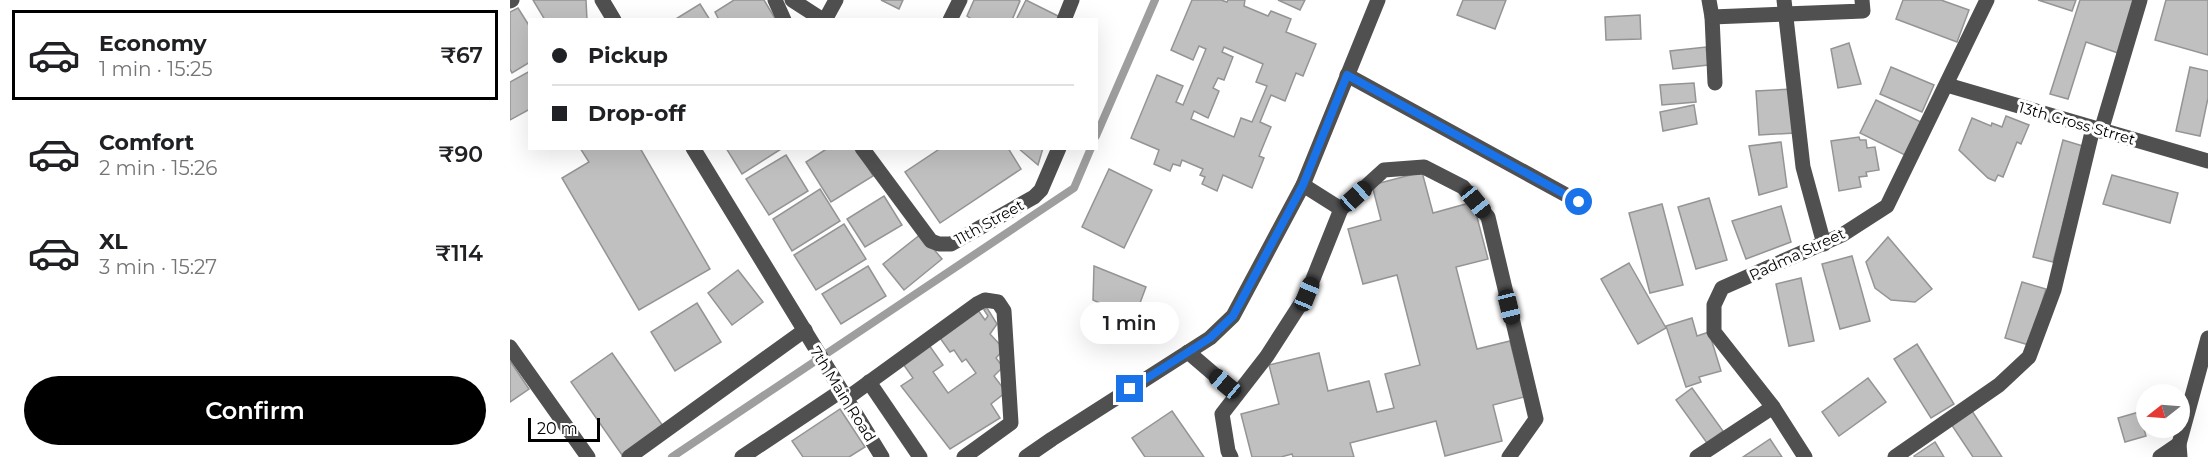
<!DOCTYPE html>
<html lang="en">
<head>
<meta charset="utf-8">
<style>
	body { margin:0; font-family:Montserrat,sans-serif; background:#f6f6f6; color:#202124; height:100vh; display:flex; flex-direction:column; font-size:22px; white-space:nowrap }
	* { box-sizing:border-box; margin:0 }
	p { font-size:20px; color:#757577 }
	.icon { flex:none; width:33px; height:33px; fill:none; stroke:currentColor; stroke-width:2; stroke-linecap:round; stroke-linejoin:round }
	.map { position:relative; flex:1; overflow:hidden }
	.sheet { display:flex; flex-direction:column; background:#fff; width:510px }
	.sheet>* { flex:none }
	.top-card { position:absolute; left:18px; top:18px; width:570px; height:132px; border-radius:0px; box-shadow:0 6px 24px #0002; display:grid; align-content:center; height:132px; padding:0 24px; background:#fff }
	.needle { width:39px; rotate:253deg }
	.tools { position:absolute; left:1626px; top:384px; display:grid; gap:12px }
	.tools a { display:grid; place-items:center; width:54px; height:54px; border-radius:50%; background:#fff; box-shadow:0 6px 24px #0002; font-size:30px }
	.scale { position:absolute; left:18px; bottom:15px; width:72px; box-sizing:border-box; padding-left:6px; border:3px solid #000; border-top:0; font-size:16px; line-height:21px; white-space:nowrap; color:#000; -webkit-text-stroke:4px #fff; paint-order:stroke }
	.end { position:absolute; width:27px; height:27px; margin:-14px; border:8px solid #1a73e8; background:#fff; box-shadow:0 0 0 3px #fff }
	.from { border-radius:50% }
	.bubble { position:absolute; height:42px; border-radius:21px; background:#fff; box-shadow:0 6px 24px #0002; font-size:20px; font-weight:600; line-height:42px; text-align:center }
	.car { position:absolute; width:18px; height:36px; margin:-18px -9px; border-radius:8px; box-shadow:0 0 4px 2px #0007; background:linear-gradient(#222 24%,#8ab4d8 0 40%,#222 0 76%,#8ab4d8 0 86%,#222 0) }
	.top-card b { display:flex; align-items:center; gap:21px; height:57px; font-size:22px }
	.top-card b+b { border-top:2px solid #e0e0e0 }
	.top-card i { width:15px; height:15px; background:#202124 }
	ul { padding:10px 0 0; list-style:none }
	li { display:flex; align-items:center; gap:18px; height:90px; margin:0 12px 9px; padding:0 12px; border:3px solid transparent; border-radius:0px }
	li div { flex:1 }
	li b { display:block; font-size:22px }
	li em { font-style:normal; font-weight:600 }
	li.on { border-color:#000 }
	li>.icon { width:54px; height:54px; stroke-width:1.5 }
	.button { display:flex; gap:12px; margin-top:auto; padding:12px 24px }
	.button a { flex:1; height:69px; border-radius:36px; background:#000; color:#fff; font-size:24px; font-weight:600; line-height:69px; text-align:center }
	main { display:flex; flex:1; min-height:0 }
	.map>svg:first-child { display:block }
</style>
</head>
<body>
<main>
<section class="sheet">
<ul>
<li class="on"><svg class="icon" aria-label="car" viewBox="0 0 24 24"><path d="M5 17H2v-5l4-1 3-4h7l3 4 3 1v5h-3M9 17h6M6 11h13"/><circle cx="7" cy="17" r="2"/><circle cx="17" cy="17" r="2"/></svg><div><b>Economy</b><p>1 min · 15:25</p></div><em>₹67</em></li>
<li><svg class="icon" aria-label="car" viewBox="0 0 24 24"><path d="M5 17H2v-5l4-1 3-4h7l3 4 3 1v5h-3M9 17h6M6 11h13"/><circle cx="7" cy="17" r="2"/><circle cx="17" cy="17" r="2"/></svg><div><b>Comfort</b><p>2 min · 15:26</p></div><em>₹90</em></li>
<li><svg class="icon" aria-label="car" viewBox="0 0 24 24"><path d="M5 17H2v-5l4-1 3-4h7l3 4 3 1v5h-3M9 17h6M6 11h13"/><circle cx="7" cy="17" r="2"/><circle cx="17" cy="17" r="2"/></svg><div><b>XL</b><p>3 min · 15:27</p></div><em>₹114</em></li>
</ul>
<div class="button"><a>Confirm</a></div>
</section>
<div class="map">
<svg width="1698" height="457" viewBox="0 0 1698 457">
	<rect width="100%" height="100%" fill="#fff"/>
	<g fill="none" stroke-linecap="round" stroke-linejoin="round">
		<g stroke="#9e9e9e" stroke-width="8">
			<path d="M586 136 645 0"/>
			<path d="M162 457 564 188 581 148"/>
		</g>
	</g>
	<g fill="#c0c0c0" stroke="#949494" stroke-width="1.5" fill-rule="evenodd">
		<path d="M23 0H76L77 20H35Z"/>
		<path d="M224 0H254L266 20H209L205 12Z"/>
		<path d="M371 0H393L389 9Z"/>
		<path d="M464 0H508L510 1 502 20H463L457 16Z"/>
		<path d="M516 0 550 17 549 20H506Z"/>
		<path d="M682 0H711L717 2 718 0H735L734 6 758 16 761 11 781 19 776 32 806 44 793 76 786 73 775 101 761 95 750 122 761 127 749 156 754 158 742 188 713 175 707 191 692 184 695 177 690 175 693 169 672 160 670 166 663 164 660 171 644 164 649 150 621 138 647 75 673 86 666 102 673 105 696 49 689 46 683 60 661 50ZM714 47 753 64 746 82 757 86 742 122 731 118 724 137 681 119 684 111 698 118 709 91 703 88 708 78 714 80 723 57 712 52Z"/>
		<path d="M768 0H795L790 10Z"/>
		<path d="M953 0H996L985 29 947 15Z"/>
		<path d="M1393 0H1431L1459 10 1447 42 1386 19Z"/>
		<path d="M1528 0H1566L1562 11Z"/>
		<path d="M1570 0H1625L1608 53 1576 42 1558 99 1540 94Z"/>
		<path d="M1656 0H1698V55L1645 40Z"/>
		<path d="M190 4 200 20H164Z"/>
		<path d="M8 8 20 27V62L2 73 0 69V12Z"/>
		<path d="M1130 15 1131 39 1096 40 1095 17Z"/>
		<path d="M1339 43 1351 84 1328 88 1321 49Z"/>
		<path d="M1196 47 1198 65 1163 69 1160 51Z"/>
		<path d="M1381 67 1424 85 1412 112 1370 94Z"/>
		<path d="M1680 67 1698 71V98L1690 136 1666 131Z"/>
		<path d="M20 71V109L0 120V82Z"/>
		<path d="M1184 83 1186 102 1152 105 1150 85Z"/>
		<path d="M1283 89 1285 133 1249 135 1246 91Z"/>
		<path d="M1366 100 1415 124 1399 157 1350 133Z"/>
		<path d="M1184 105 1187 124 1153 131 1150 112Z"/>
		<path d="M1496 116 1519 125 1511 144 1507 142 1493 177 1488 175 1485 181 1478 178 1449 150 1462 118 1481 126 1482 123 1492 127Z"/>
		<path d="M1349 137 1350 140H1356L1357 148 1365 147 1369 170 1356 172 1357 176 1349 177 1351 187 1329 191 1321 141Z"/>
		<path d="M1553 140 1573 146 1543 262 1523 257Z"/>
		<path d="M1271 142 1277 187 1249 195 1239 146Z"/>
		<path d="M70 148H130L200 269 129 310 52 178 79 162Z"/>
		<path d="M216 148H270L271 149 232 174Z"/>
		<path d="M318 148H347L363 176 321 202 296 162Z"/>
		<path d="M431 148H498L511 169 430 223 395 172Z"/>
		<path d="M508 148H533L528 165Z"/>
		<path d="M276 155 298 191 259 215 236 179Z"/>
		<path d="M599 169 642 190 614 248 572 227Z"/>
		<path d="M912 172 923 213 963 202 978 259 946 267 967 349 1000 341 1014 397 983 405 992 441 935 456 926 421 840 443 844 457H783L782 454 771 457H742L731 414 769 404 759 365 809 353 818 391 859 381 867 412 884 408 875 374 910 365 887 275 853 284 838 229 871 220 862 185Z"/>
		<path d="M1602 175 1668 193 1660 223 1593 204Z"/>
		<path d="M310 189 330 221 282 251 263 219Z"/>
		<path d="M374 196 392 225 355 247 337 219Z"/>
		<path d="M1199 198 1217 260 1186 269 1168 207Z"/>
		<path d="M1152 204 1173 285 1140 293 1119 213Z"/>
		<path d="M1271 206 1281 242 1236 259 1222 221Z"/>
		<path d="M334 224 356 259 306 290 284 255Z"/>
		<path d="M411 234 432 259 394 290 373 264Z"/>
		<path d="M1378 237 1422 289 1405 302 1381 300 1365 288 1356 262Z"/>
		<path d="M1342 256 1360 321 1330 329 1312 264Z"/>
		<path d="M1119 263 1156 328 1128 344 1091 279Z"/>
		<path d="M358 266 376 296 331 324 312 294Z"/>
		<path d="M584 266 636 287 624 319 583 300Z"/>
		<path d="M228 270 253 302 222 325 198 293Z"/>
		<path d="M1291 278 1304 341 1279 346 1266 284Z"/>
		<path d="M1512 282 1536 289 1519 345 1495 338Z"/>
		<path d="M187 303 211 342 165 371 141 332Z"/>
		<path d="M477 308 487 324 480 334 494 349 486 358 493 367 484 376 496 392 481 404 490 418 440 449 391 386 403 378 391 361 419 345 433 365 423 372 438 393 466 373 456 359 452 362 444 350 440 352 430 338 468 310 475 320 478 316 474 310Z"/>
		<path d="M1182 318 1187 336 1199 332 1211 371 1189 377 1191 382 1176 387 1156 326Z"/>
		<path d="M1407 344 1444 404 1421 418 1384 359Z"/>
		<path d="M102 353 153 426 112 455 61 382Z"/>
		<path d="M0 361 19 389 0 402Z"/>
		<path d="M1358 378 1376 402 1329 436 1312 412Z"/>
		<path d="M1182 388 1213 431 1197 443 1166 400Z"/>
		<path d="M330 409 355 447 339 457H293L282 441Z"/>
		<path d="M662 411 694 457H635L622 438Z"/>
		<path d="M1462 411 1492 457H1463L1441 424Z"/>
		<path d="M1629 412 1636 436 1615 442 1608 418Z"/>
		<path d="M1260 439 1272 457H1233Z"/>
		<path d="M1425 442 1434 457H1405L1404 456Z"/>
	</g>
	<g fill="none" stroke-linecap="round" stroke-linejoin="round">
		<g stroke="#505050" stroke-width="15">
			<path d="M92 0 104 20"/>
			<path d="M265 0 274 20"/>
			<path d="M282 0 313 20"/>
			<path d="M1199 0 1202 17 1205 83"/>
			<path d="M1274 0 1293 167 1314 244"/>
			<path d="M0 1 2 0"/>
			<path d="M1202 17 1353 11 1352 0"/>
			<path d="M315 20 326 0"/>
			<path d="M440 20 450 0"/>
			<path d="M554 20 562 0"/>
			<path d="M837 75 1069 202"/>
			<path d="M1437 85 1698 161"/>
			<path d="M1591 131 1630 0"/>
			<path d="M183 148 372 457"/>
			<path d="M352 148 421 241 429 244H441L524 197 531 190 549 148"/>
			<path d="M793 185 831 209"/>
			<path d="M0 347 78 457"/>
			<path d="M678 352 727 394"/>
			<path d="M359 382 410 457"/>
			<path d="M336 399 467 304 475 300 488 302 494 311 501 423 454 457"/>
			<path d="M119 457 295 330"/>
			<path d="M232 457 331 391"/>
			<path d="M516 457 542 439 700 338 723 316 793 185 868 0"/>
			<path d="M721 457 718 451 712 414 757 356 797 294 831 209 874 170 914 167 953 187 978 217 1026 419 999 457"/>
			<path d="M1187 457 1263 407"/>
			<path d="M1295 457 1263 407 1204 332V305L1212 288 1332 235 1377 206 1477 0"/>
			<path d="M1385 457 1489 385 1519 357 1544 290 1583 128"/>
			<path d="M1650 457 1669 444"/>
			<path d="M1670 457 1669 444 1698 338"/>
		</g>
	</g>
	<g fill="none" stroke-linecap="round" stroke-linejoin="round">
		<path stroke="#1a73e8" stroke-width="8" d="M620 389 700 338 723 316 793 185 837 75 1069 202"/>
	</g>
	<g text-anchor="middle" dominant-baseline="central" stroke-width="6" stroke-linejoin="round" paint-order="stroke">
		<g font-size="15" fill="#000" stroke="#fff">
			<text transform="translate(1567 123) rotate(16)">13th Cross Strret</text>
			<text transform="translate(479 222) rotate(-29)">11th Street</text>
			<text transform="translate(1287 254) rotate(-25)">Padma Street</text>
			<text transform="translate(333 394) rotate(58)">7th Main Road</text>
		</g>
	</g>
</svg>
<div class="tools">
<a><svg class="needle" viewBox="-14 -14 28 28"><path d="M0-13l5 13h-10z" fill="#e53935"/><path d="M0 13l5-13h-10z" fill="#757577"/></svg></a>
</div>
<div class="scale">20 m</div>
<i class="end from" style="left:1069px;top:202px"></i>
<i class="end" style="left:620px;top:389px"></i>
<div class="bubble" style="left:570px;top:302px;width:99px">1 min</div>
<i class="car" style="left:846px;top:196px;rotate:48deg"></i>
<i class="car" style="left:966px;top:202px;rotate:141deg"></i>
<i class="car" style="left:797px;top:294px;rotate:22deg"></i>
<i class="car" style="left:999px;top:307px;rotate:166deg"></i>
<i class="car" style="left:715px;top:384px;rotate:310deg"></i>
<div class="top-card">
<b><i class="from"></i>Pickup</b>
<b><i></i>Drop-off</b>
</div>
</div>
</main>
</body>
</html>
